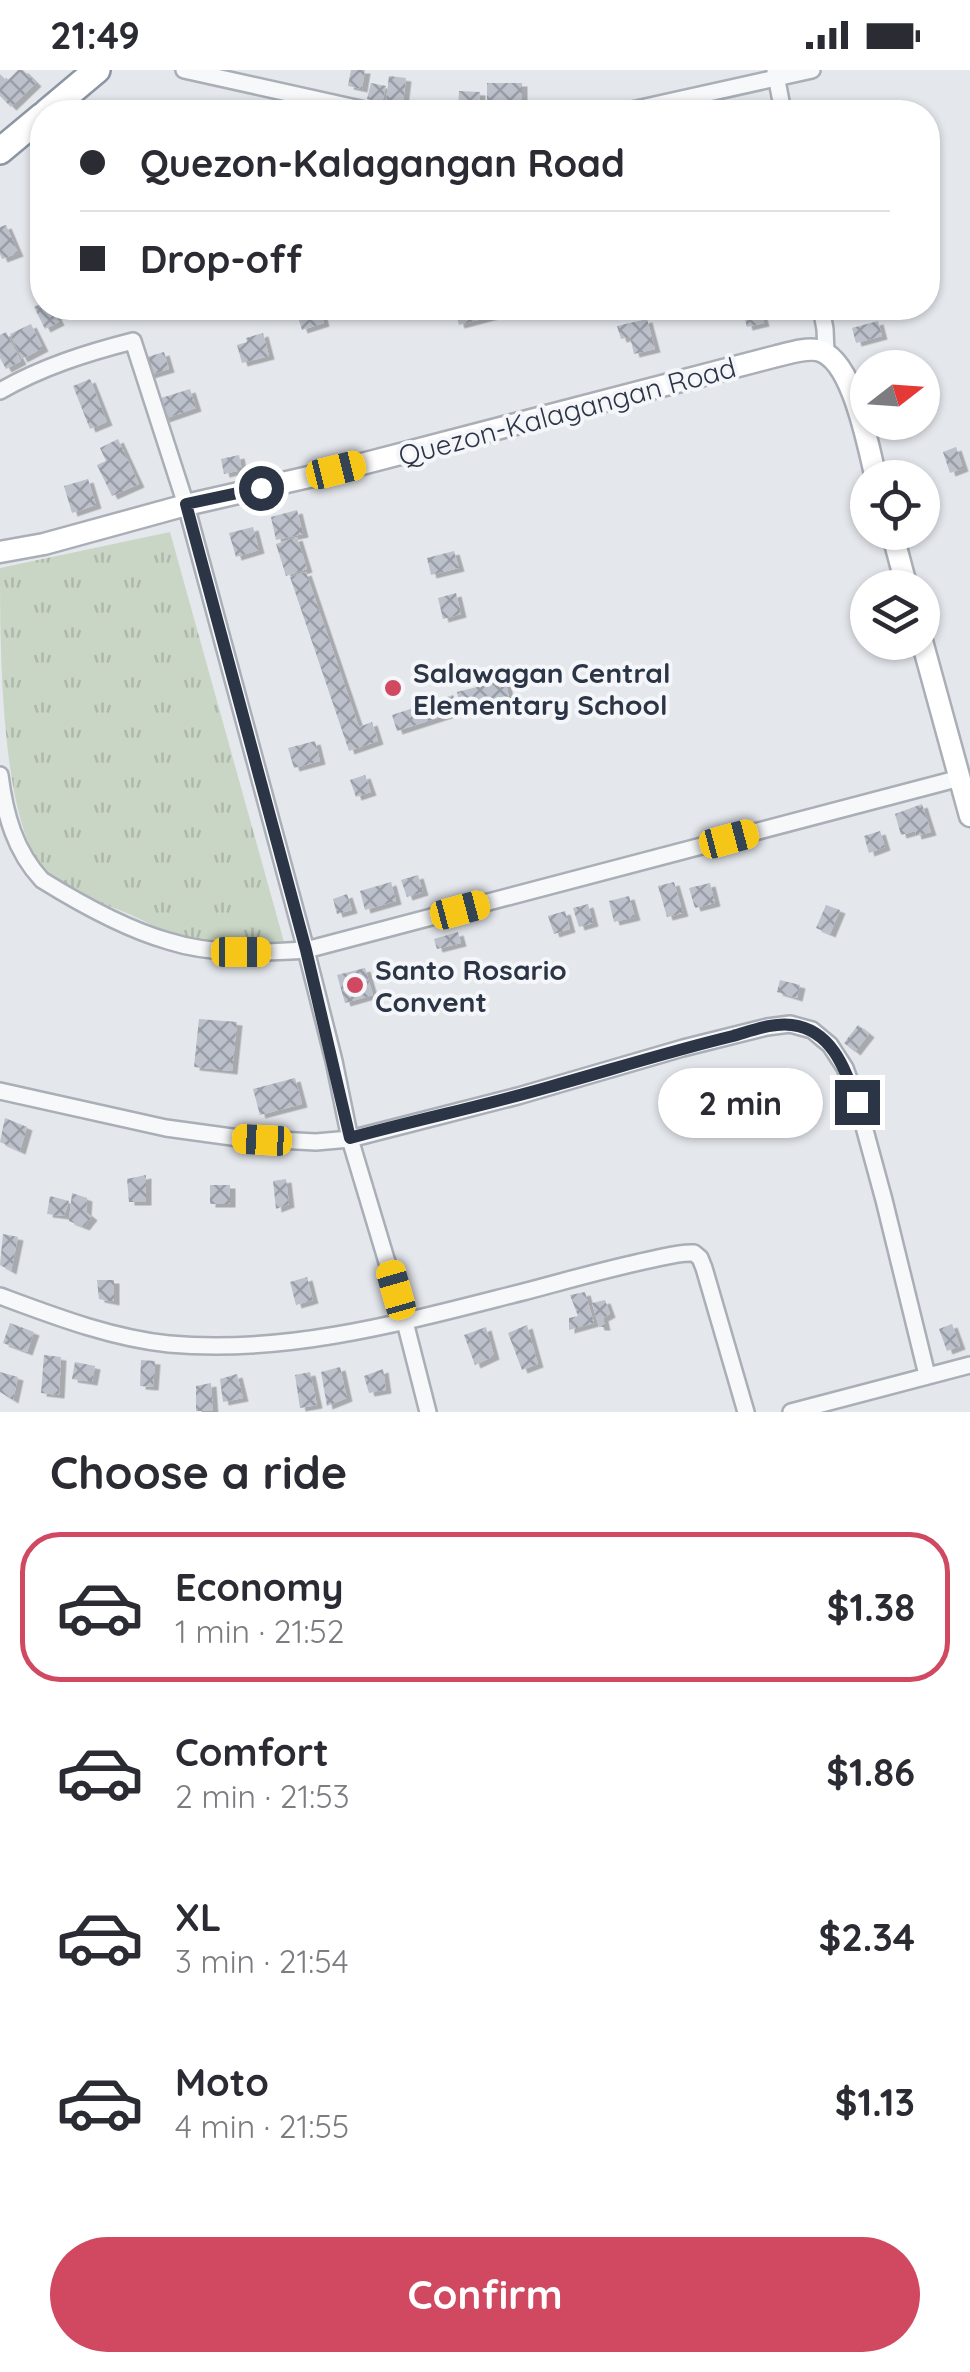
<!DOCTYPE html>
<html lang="en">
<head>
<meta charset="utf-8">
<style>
	body { margin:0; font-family:Quicksand,sans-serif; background:#f2f2f3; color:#2b2b33; height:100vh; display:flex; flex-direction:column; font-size:38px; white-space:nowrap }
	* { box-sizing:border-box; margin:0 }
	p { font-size:32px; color:#7c7c81 }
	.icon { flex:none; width:55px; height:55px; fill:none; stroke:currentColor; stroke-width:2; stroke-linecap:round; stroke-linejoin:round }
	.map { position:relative; height:1342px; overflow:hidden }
	.sheet { display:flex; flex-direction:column; background:#fff; flex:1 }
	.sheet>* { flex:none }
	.banner { position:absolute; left:30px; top:30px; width:910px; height:220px; border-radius:40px; box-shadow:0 2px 8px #0004; display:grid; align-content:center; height:220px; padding:0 50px; background:#fff }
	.needle { width:65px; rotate:73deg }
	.fabs { position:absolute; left:850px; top:280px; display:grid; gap:20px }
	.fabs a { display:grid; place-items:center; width:90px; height:90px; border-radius:50%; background:#fff; box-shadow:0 2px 8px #0004; font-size:50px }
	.end { position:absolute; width:45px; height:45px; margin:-22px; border:12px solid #2b3545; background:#fff; box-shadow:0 0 0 5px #fff }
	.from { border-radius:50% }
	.bubble { position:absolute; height:70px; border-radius:35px; background:#fff; box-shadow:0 2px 8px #0004; font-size:32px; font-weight:800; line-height:70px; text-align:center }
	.car { position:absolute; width:30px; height:60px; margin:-30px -15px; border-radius:12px; box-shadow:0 0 8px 2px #0007; background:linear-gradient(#f5c518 24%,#345 0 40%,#f5c518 0 76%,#345 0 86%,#f5c518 0) }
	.banner b { display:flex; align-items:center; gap:35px; height:95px; font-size:38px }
	.banner b+b { border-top:2px solid #e1e1e2 }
	.banner i { width:25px; height:25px; background:#2b2b33 }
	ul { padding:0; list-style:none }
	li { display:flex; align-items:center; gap:30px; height:150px; margin:0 20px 15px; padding:0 30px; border:5px solid transparent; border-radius:40px }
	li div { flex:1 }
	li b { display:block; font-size:38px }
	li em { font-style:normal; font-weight:800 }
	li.current { border-color:#d04961 }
	li>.icon { width:90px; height:90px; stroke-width:1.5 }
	h2 { padding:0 50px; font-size:45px; line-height:120px }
	.cta { display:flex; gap:20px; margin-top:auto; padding:20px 50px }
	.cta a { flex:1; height:115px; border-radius:60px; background:#d04961; color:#fff; font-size:40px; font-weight:800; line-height:115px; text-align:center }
	.status { display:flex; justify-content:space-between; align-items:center; height:70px; padding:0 50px; background:#fff; direction:ltr }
	.status svg { height:28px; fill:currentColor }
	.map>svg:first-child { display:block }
</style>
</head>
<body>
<div class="status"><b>21:49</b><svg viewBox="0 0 49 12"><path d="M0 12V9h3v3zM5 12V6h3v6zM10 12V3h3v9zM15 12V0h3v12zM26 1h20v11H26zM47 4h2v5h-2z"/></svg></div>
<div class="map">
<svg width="970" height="1342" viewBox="0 0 970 1342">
	<defs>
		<pattern id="grass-tufts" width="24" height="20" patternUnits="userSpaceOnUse" patternTransform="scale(2.5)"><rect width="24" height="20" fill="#cad6c5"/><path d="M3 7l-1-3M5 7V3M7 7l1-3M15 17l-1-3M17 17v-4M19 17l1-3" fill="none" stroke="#aeb8ab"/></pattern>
		<pattern id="building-cross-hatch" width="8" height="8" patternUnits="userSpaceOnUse" patternTransform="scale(2.5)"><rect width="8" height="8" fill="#bbc0ca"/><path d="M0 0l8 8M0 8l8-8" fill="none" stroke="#989da6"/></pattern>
		<filter id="shadow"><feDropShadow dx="5.5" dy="3.5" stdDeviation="0" flood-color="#0004"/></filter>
	</defs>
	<rect width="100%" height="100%" fill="#e4e7ec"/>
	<path fill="url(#grass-tufts)" d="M170 462 284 872C259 876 211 874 185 868 166 864 147 852 129 844 100 832 64 820 42 797 0 745 0 569 0 498Z"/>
	<g fill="url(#building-cross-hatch)" filter="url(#shadow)">
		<path d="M18 0H23L36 13 11 37 0 26V4L7 11Z"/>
		<path d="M351 0H365L362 19 348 16Z"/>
		<path d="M389 6 406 8 403 33 386 31Z"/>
		<path d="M371 13 386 16 382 33 367 29Z"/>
		<rect x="487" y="13" width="35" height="29"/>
		<path d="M459 21 480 22 479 42H458Z"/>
		<path d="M6 155 18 183 2 189 0 184V157Z"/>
		<path d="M42 233V238H52L59 252 45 259 34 237Z"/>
		<path d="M308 238H320L324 253 302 260 296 241Z"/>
		<path d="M454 238H491L493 246 459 255Z"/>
		<path d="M760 238 764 253 747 257 743 242Z"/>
		<path d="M647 249 655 279 634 284 630 267 621 269 617 256Z"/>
		<path d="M878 251 882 266 856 273 852 258Z"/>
		<path d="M31 254 43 278 22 289 10 264Z"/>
		<path d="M6 262 21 291 6 299 0 288V265Z"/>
		<path d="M263 263 269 286 242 293 237 275 247 272 246 268Z"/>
		<path d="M164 282 169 299 149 305 144 288Z"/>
		<path d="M90 309 107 352 90 359 73 316Z"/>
		<path d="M190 319 196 338 164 349 158 329Z"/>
		<path d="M118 369 139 414 112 426 97 395 106 391 100 378Z"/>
		<path d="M956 377 963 398 950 403 943 382Z"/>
		<path d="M239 385 242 400 224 404 221 389Z"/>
		<path d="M88 409 96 435 72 443 64 416Z"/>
		<path d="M297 440 303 464 276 470 271 447Z"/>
		<path d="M253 457 259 480 236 487 229 463Z"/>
		<path d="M297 467 307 499 286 506 276 474Z"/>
		<path d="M454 481 459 498 431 505 427 488Z"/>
		<path d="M306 502 359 657 372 652 378 671 349 681 290 507Z"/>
		<path d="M456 523 461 544 443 549 438 528Z"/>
		<path d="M505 610 509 627 461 639 457 622Z"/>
		<path d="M453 625 459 641 397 661 392 645Z"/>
		<path d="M315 671 320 691 294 698 288 678Z"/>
		<path d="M365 705 371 722 356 727 350 710Z"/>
		<path d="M922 734 931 762 916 766 915 761 901 765 895 744Z"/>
		<path d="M880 761 885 777 869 783 864 766Z"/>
		<path d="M418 805 423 822 407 827 401 810Z"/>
		<path d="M391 812 396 831 365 840 360 821Z"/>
		<path d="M674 812 683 843 667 847 658 816Z"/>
		<path d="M710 813 715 833 695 838 689 818Z"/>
		<path d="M347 824 352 840 337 844 333 829Z"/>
		<path d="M629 826 635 847 614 852 609 831Z"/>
		<path d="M588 834 593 853 579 857 573 838Z"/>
		<path d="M826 835 840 840 830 864 816 858Z"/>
		<path d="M565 841 570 859 554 864 548 846Z"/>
		<path d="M458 862 461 873 437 879 434 869Z"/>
		<path d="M365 898 373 925 345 933 337 905Z"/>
		<path d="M780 910 800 915 797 928 777 922Z"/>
		<path d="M199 949 237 952 232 1001 194 997Z"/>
		<path d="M858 955 869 964 855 982 844 973Z"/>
		<path d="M295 1008 302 1034 260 1045 253 1019Z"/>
		<path d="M5 1048 27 1057 20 1081 0 1072Z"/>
		<path d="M146 1105V1132H129L127 1109Z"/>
		<path d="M286 1109 289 1134 276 1139 273 1111Z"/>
		<rect x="210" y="1115" width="20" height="19"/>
		<path d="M72 1123 87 1128 86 1142 92 1147 84 1157 69 1151Z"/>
		<path d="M50 1126 69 1131 64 1146 47 1144Z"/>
		<path d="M3 1164 18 1167 11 1201 0 1195Z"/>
		<path d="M307 1207 313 1230 296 1235 290 1212Z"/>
		<path d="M97 1210H114V1232L99 1229Z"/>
		<path d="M585 1222 594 1253 569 1260V1248L578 1246 570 1225Z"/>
		<path d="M605 1230 610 1244 603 1248 605 1257H599L592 1233Z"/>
		<path d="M10 1253 34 1262 27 1282 3 1273Z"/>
		<path d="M952 1254 960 1276 947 1281 939 1259Z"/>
		<path d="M527 1255 538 1294 522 1300 508 1263Z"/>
		<path d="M486 1257 494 1286 475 1295 464 1265Z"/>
		<path d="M44 1285 61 1287 59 1325 41 1323Z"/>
		<path d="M141 1290 155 1291 153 1317 140 1316Z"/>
		<path d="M75 1292 95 1296 92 1312 72 1309Z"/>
		<path d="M340 1297 347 1328 327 1336 321 1302Z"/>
		<path d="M383 1299 386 1320 369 1323 364 1306Z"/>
		<path d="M0 1302 18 1307 13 1330 0 1322Z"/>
		<path d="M310 1302 317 1335 300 1338 295 1305Z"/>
		<path d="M237 1304 243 1328 223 1332 220 1309Z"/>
		<path d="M211 1313 213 1341H196V1316Z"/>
	</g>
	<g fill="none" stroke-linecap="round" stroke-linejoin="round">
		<g stroke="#a9aeb7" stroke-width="20">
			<g id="minor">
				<path d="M184 0 374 42"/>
				<path d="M775 0 783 42"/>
				<path d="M623 42 812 0"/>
				<path d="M821 238 825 259 826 283"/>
				<path d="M0 321C42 297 86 283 133 271L186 435 306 880 334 991 350 1069 405 1252 428 1342"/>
				<path d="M0 705C5 745 15 781 42 810 79 833 126 859 168 871 212 885 260 883 306 880L960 708"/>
				<path d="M0 1021 166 1058 239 1068 316 1072 350 1069 518 1026 683 978 767 957 790 954 812 960 830 975 845 998 857 1031 884 1130 927 1305"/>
				<path d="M0 1226C54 1246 111 1268 169 1274 288 1285 408 1251 523 1222 565 1211 606 1199 649 1190 664 1187 679 1182 694 1183L700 1188 704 1198 746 1342"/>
				<path d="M791 1342 970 1295"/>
			</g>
		</g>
		<g stroke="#a9aeb7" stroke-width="25">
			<g id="secondary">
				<path d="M892 462 907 518"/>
				<path d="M0 482 44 474 186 435 335 401 777 286C790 283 804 278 817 280 853 287 868 377 876 408"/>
				<path d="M922 571 970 746"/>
			</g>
		</g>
		<g stroke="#8b95a3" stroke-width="30">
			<g id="trunk">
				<path d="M47 42 97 0"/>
				<path d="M0 81 42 46"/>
			</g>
		</g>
		<use href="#minor" stroke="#f7f8fa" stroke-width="15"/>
		<use href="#secondary" stroke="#fff" stroke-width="20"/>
		<use href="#trunk" stroke="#fff" stroke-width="25"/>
	</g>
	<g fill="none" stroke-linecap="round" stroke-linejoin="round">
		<path stroke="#2b3545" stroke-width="12" d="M261 418 186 434 306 880 350 1068C416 1050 483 1036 549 1017 610 1000 671 981 733 966 751 961 774 952 792 955 832 960 845 999 857 1032"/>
	</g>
	<g fill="#d04961" stroke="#f4f6f9" stroke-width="4">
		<circle cx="393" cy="618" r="10"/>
		<circle cx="355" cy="915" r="10"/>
	</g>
	<g text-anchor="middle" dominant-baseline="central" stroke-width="8" stroke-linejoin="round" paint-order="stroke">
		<g font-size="28" fill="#2b3545" stroke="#f4f6f9">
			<text transform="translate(567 341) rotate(-15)">Quezon-Kalagangan Road</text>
		</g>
		<g font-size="28" font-weight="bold" fill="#2b3545" stroke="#f4f6f9" text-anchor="start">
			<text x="413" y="602">Salawagan Central<tspan x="413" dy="32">Elementary School</tspan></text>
			<text x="375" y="899">Santo Rosario<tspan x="375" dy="32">Convent</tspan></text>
		</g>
	</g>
</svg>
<div class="fabs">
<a><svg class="needle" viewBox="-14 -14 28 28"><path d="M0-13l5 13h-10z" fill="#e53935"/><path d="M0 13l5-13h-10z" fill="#7c7c81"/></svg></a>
<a><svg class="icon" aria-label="locate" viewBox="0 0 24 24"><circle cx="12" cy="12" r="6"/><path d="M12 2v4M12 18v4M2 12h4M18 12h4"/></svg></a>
<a><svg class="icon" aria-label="layers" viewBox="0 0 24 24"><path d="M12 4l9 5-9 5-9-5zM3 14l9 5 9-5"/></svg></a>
</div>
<i class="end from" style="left:261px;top:418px"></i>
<i class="end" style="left:857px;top:1032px"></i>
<div class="bubble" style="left:658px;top:998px;width:165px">2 min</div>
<i class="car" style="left:336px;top:400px;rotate:76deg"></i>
<i class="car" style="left:729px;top:769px;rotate:75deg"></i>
<i class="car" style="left:460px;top:840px;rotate:75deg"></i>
<i class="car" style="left:241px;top:882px;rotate:90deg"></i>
<i class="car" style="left:262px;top:1070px;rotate:273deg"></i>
<i class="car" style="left:396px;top:1220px;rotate:344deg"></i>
<div class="banner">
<b><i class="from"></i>Quezon-Kalagangan Road</b>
<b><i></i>Drop-off</b>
</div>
</div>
<section class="sheet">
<h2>Choose a ride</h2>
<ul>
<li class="current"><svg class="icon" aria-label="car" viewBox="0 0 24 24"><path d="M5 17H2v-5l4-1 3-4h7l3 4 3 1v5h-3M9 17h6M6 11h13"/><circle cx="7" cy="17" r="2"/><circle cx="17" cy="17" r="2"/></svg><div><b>Economy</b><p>1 min · 21:52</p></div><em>$1.38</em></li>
<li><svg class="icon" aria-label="car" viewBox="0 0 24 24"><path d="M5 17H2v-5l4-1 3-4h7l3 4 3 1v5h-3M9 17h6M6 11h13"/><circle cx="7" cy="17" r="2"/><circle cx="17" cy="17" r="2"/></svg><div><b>Comfort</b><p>2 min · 21:53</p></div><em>$1.86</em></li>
<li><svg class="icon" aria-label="car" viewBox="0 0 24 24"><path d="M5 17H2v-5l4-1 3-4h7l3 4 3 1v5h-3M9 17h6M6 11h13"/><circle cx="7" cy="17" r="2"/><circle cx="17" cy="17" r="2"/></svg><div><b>XL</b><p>3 min · 21:54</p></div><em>$2.34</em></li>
<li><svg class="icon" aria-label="car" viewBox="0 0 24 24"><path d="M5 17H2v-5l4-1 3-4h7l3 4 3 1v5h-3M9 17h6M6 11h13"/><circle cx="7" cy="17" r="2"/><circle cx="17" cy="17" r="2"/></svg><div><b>Moto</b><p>4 min · 21:55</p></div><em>$1.13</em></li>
</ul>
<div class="cta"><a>Confirm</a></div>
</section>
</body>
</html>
